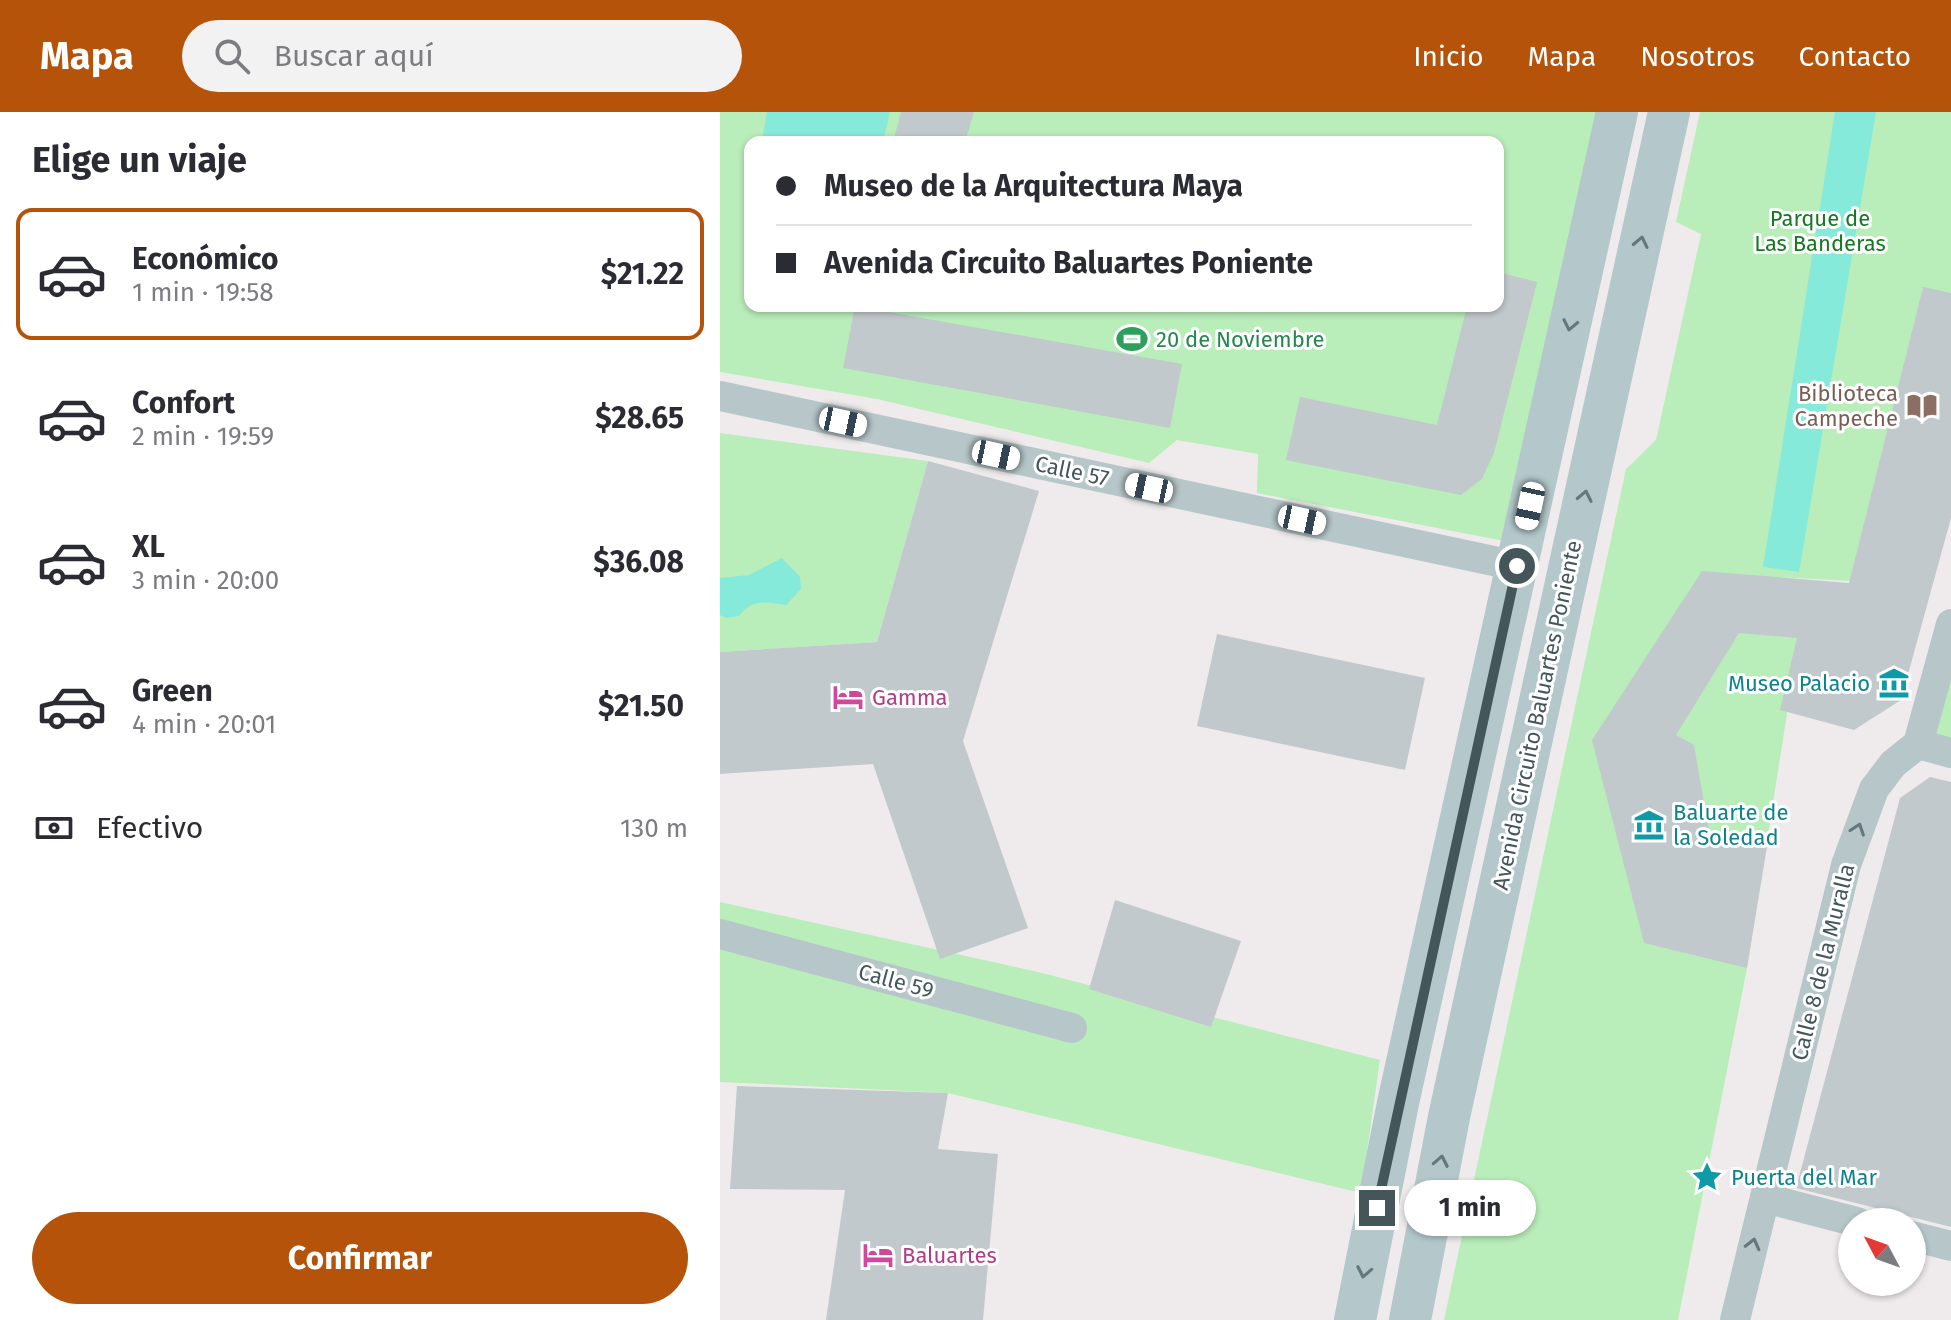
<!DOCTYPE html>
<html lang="es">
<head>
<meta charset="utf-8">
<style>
	body { margin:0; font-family:"Fira Sans",sans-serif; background:#f2f2f3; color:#2b2b33; height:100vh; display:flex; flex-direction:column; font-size:30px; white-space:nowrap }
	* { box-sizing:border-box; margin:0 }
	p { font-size:26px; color:#7c7c81 }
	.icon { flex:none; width:44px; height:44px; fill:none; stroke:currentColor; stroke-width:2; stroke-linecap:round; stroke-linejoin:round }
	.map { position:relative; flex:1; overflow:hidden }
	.details { display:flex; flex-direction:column; background:#fff; width:720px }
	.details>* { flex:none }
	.top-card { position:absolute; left:24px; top:24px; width:760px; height:176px; border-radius:16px; box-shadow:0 2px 6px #0004; display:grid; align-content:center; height:176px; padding:0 32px; background:#fff }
	.needle { width:52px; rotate:311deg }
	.buttons { position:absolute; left:1118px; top:1096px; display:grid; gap:16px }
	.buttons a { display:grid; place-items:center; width:88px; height:88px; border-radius:50%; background:#fff; box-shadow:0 2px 6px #0004; font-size:40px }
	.end { position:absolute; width:36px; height:36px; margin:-18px; border:10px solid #445659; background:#fff; box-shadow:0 0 0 4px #fff }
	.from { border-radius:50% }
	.bubble { position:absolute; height:56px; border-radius:28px; background:#fff; box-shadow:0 2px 6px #0004; font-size:26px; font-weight:700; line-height:56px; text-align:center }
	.car { position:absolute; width:24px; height:48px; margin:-24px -12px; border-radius:10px; box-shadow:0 0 6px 2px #0007; background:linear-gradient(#fff 24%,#345 0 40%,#fff 0 76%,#345 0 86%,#fff 0) }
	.top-card b { display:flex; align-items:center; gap:28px; height:76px; font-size:30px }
	.top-card b+b { border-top:2px solid #e1e1e2 }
	.top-card i { width:20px; height:20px; background:#2b2b33 }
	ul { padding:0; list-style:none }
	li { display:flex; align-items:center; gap:24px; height:132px; margin:0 16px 12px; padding:0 16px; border:4px solid transparent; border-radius:16px }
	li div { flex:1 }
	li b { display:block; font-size:30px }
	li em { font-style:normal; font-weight:700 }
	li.selected { border-color:#b45309 }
	li>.icon { width:72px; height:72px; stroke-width:1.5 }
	h2 { padding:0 32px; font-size:36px; line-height:96px }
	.pay { display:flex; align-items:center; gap:20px; height:88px; padding:0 32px; font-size:30px }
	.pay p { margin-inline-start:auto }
	.action { display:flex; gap:16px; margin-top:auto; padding:16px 32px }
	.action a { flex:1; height:92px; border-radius:48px; background:#b45309; color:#fff; font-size:32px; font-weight:700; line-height:92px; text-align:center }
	header { display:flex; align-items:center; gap:48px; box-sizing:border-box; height:112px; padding:0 40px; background:#b45309; color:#fff }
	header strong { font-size:38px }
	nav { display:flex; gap:44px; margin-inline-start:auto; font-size:28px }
	.search { width:560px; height:72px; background:#f2f2f3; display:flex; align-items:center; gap:20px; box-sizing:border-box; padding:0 28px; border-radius:44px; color:#7c7c81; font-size:30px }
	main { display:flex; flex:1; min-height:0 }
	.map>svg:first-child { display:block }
</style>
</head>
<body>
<header>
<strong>Mapa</strong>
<div class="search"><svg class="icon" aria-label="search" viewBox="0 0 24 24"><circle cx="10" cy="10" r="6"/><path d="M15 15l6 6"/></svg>Buscar aquí</div>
<nav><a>Inicio</a><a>Mapa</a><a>Nosotros</a><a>Contacto</a></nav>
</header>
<main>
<section class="details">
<h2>Elige un viaje</h2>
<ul>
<li class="selected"><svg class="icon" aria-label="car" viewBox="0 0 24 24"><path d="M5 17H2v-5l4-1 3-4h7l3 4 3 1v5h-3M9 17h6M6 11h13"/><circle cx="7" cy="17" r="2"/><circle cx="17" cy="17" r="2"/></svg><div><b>Económico</b><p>1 min · 19:58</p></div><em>$21.22</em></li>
<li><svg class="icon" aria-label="car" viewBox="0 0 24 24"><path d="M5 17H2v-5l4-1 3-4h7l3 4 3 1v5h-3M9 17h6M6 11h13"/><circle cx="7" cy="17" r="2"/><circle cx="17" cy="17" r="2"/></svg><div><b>Confort</b><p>2 min · 19:59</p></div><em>$28.65</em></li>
<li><svg class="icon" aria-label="car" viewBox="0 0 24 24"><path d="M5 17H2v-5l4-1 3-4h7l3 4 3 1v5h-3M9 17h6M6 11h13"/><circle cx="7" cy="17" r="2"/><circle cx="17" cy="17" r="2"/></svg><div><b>XL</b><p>3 min · 20:00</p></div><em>$36.08</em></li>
<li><svg class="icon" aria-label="car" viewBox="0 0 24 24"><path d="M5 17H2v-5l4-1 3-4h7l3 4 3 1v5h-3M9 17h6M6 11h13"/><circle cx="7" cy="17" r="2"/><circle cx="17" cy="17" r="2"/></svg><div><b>Green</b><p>4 min · 20:01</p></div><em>$21.50</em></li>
</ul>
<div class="pay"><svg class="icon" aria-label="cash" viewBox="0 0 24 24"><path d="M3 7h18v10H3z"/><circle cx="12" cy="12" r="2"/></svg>Efectivo<p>130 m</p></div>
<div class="action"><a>Confirmar</a></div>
</section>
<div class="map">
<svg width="1231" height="1208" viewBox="0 0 1231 1208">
	<rect width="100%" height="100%" fill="#efebed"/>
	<g fill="#b9edba" fill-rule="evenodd">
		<path d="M0 0H883L784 429 537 381 538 342 457 328 429 351 157 287 0 260ZM30 30H778V194H30Z"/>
		<path d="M980 0H1231V181L1203 176 1130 469 1058 465 1088 468 1027 856 958 1208H724L906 357 936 328 981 122 956 110Z"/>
		<path d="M0 321 208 349 157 530 0 540Z"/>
		<path d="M1231 512V640L1198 632Z"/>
		<path d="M0 790 318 860 660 948 641 1081 228 981 0 970Z"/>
	</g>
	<g fill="#86eadb">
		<path d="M47 0H170L163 30H42Z"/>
		<path d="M1115 0H1156L1079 460 1043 455Z"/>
		<path d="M62 446 80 465 81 477 66 493C46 490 32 486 19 504L6 506 0 503V466L29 463Z"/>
	</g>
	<g fill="#c2c9cc">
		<path d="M181 0H254L245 30H173Z"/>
		<path d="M778 160 817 170 774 341 762 367 741 383 566 348 580 285 717 313 747 194H778Z"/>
		<path d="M1203 175 1231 181V406L1181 588 1134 618 1060 598 1077 526 1019 521 956 623 974 633 991 730 1047 735 1027 856 924 831 872 628 982 459 1129 471Z"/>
		<path d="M135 194 462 252 450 316 123 256Z"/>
		<path d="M208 349 319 379 243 629 308 816 220 847 153 652 0 662V540L157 530Z"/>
		<path d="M497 522 705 566 685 658 477 614Z"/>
		<path d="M1210 665 1231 670V1115L1076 1076 1180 686Z"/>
		<path d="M395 788 521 829 491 915 369 877Z"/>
		<path d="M17 974 228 981 218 1037 278 1042 263 1208H106L125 1078 10 1077Z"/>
	</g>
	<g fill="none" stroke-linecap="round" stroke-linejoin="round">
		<g stroke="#b7c7c9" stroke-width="30">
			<path d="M0 284 797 454"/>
			<path d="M1198 632 1231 641"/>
			<path d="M0 822 352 916"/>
			<path d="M1045 1086 1137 1110"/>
			<path d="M1192 1124 1231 1134"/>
			<path d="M1015 1208 1126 753 1154 677 1173 652 1198 632 1231 512"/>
		</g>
		<g stroke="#b4c8cb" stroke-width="42">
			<path d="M635 1208 678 991 897 0"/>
			<path d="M690 1208 729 1005 949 0"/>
		</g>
	</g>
	<defs><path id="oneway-chevron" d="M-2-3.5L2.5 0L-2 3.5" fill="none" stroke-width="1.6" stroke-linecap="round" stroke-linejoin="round" transform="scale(2)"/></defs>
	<g stroke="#66787b">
		<use href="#oneway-chevron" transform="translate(921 130) rotate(-78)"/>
		<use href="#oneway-chevron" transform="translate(850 213) rotate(102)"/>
		<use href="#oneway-chevron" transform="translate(865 384) rotate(-78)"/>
		<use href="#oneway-chevron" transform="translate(1138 717) rotate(-71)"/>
		<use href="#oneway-chevron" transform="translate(721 1049) rotate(-79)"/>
		<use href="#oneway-chevron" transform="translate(1033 1132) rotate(-76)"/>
		<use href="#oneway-chevron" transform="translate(644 1160) rotate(101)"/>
	</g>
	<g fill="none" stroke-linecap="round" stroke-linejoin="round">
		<path stroke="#445659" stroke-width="10" d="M657 1096 797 454"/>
	</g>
	<defs>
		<g id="stadium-bare" transform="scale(2.4)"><path d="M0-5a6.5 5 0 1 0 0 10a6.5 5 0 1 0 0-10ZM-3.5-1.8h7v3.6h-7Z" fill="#2e9e5b" stroke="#fff" stroke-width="2.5" paint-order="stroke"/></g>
		<g id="library-bare" transform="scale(2.4)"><path d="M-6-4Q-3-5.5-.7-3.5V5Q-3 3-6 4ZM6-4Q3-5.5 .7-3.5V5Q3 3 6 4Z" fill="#8d6e63" stroke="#fff" stroke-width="2.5" paint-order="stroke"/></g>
		<g id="museum-bare" transform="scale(2.4)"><path d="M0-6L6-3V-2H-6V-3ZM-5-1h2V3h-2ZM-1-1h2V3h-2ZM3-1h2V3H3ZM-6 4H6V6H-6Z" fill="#0f9aa8" stroke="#fff" stroke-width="2.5" paint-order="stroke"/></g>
		<g id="hotel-bare" transform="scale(2.4)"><path d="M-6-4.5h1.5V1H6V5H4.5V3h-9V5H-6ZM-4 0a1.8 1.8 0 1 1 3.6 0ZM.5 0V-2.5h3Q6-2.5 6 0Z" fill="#d1479c" stroke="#fff" stroke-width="2.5" paint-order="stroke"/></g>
		<g id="sight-bare" transform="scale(2.4)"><path d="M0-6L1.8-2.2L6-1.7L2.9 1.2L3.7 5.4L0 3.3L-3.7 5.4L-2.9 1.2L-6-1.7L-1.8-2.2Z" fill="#0f9aa8" stroke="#fff" stroke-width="2.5" paint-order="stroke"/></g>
	</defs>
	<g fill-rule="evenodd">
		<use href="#stadium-bare" x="412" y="227"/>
		<use href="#library-bare" x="1202" y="294"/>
		<use href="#museum-bare" x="1174" y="571"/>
		<use href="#hotel-bare" x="128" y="585"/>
		<use href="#museum-bare" x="929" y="713"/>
		<use href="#sight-bare" x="987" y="1065"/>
		<use href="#hotel-bare" x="158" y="1143"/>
	</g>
	<g text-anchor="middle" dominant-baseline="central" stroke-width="6" stroke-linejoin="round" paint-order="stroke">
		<g font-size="22" fill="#177824" stroke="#fff">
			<text x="1100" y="106">Parque de<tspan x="1100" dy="25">Las Banderas</tspan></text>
		</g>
		<g font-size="22" fill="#27864d" stroke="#fff" text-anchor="start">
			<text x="436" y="227">20 de Noviembre</text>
		</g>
		<g font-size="22" fill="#785e54" stroke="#fff" text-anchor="end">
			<text x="1178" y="281">Biblioteca<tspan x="1178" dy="25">Campeche</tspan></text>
		</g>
		<g font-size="22" fill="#445659" stroke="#fff">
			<text transform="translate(352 359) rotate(12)">Calle 57</text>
			<text transform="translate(817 603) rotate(-78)">Avenida Circuito Baluartes Poniente</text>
			<text transform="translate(1103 850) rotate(-76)">Calle 8 de la Muralla</text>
			<text transform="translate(176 869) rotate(15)">Calle 59</text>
		</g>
		<g font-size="22" fill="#0d838f" stroke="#fff" text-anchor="start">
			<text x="1150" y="571" text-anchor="end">Museo Palacio</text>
			<text x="953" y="700">Baluarte de<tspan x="953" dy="25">la Soledad</tspan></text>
			<text x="1011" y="1065">Puerta del Mar</text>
		</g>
		<g font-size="22" fill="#b23c85" stroke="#fff" text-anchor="start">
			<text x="152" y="585">Gamma</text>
			<text x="182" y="1143">Baluartes</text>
		</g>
	</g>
</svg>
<div class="buttons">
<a><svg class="needle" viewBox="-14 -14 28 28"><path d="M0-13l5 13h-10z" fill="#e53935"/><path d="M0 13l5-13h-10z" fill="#7c7c81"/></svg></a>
</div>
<i class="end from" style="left:797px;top:454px"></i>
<i class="end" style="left:657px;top:1096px"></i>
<div class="bubble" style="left:684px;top:1068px;width:132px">1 min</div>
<i class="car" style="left:123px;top:310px;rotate:102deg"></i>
<i class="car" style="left:276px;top:343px;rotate:102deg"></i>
<i class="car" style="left:429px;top:376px;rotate:282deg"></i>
<i class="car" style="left:810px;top:394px;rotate:192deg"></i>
<i class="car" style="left:582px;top:408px;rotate:102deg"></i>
<div class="top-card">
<b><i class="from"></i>Museo de la Arquitectura Maya</b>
<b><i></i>Avenida Circuito Baluartes Poniente</b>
</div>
</div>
</main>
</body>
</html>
